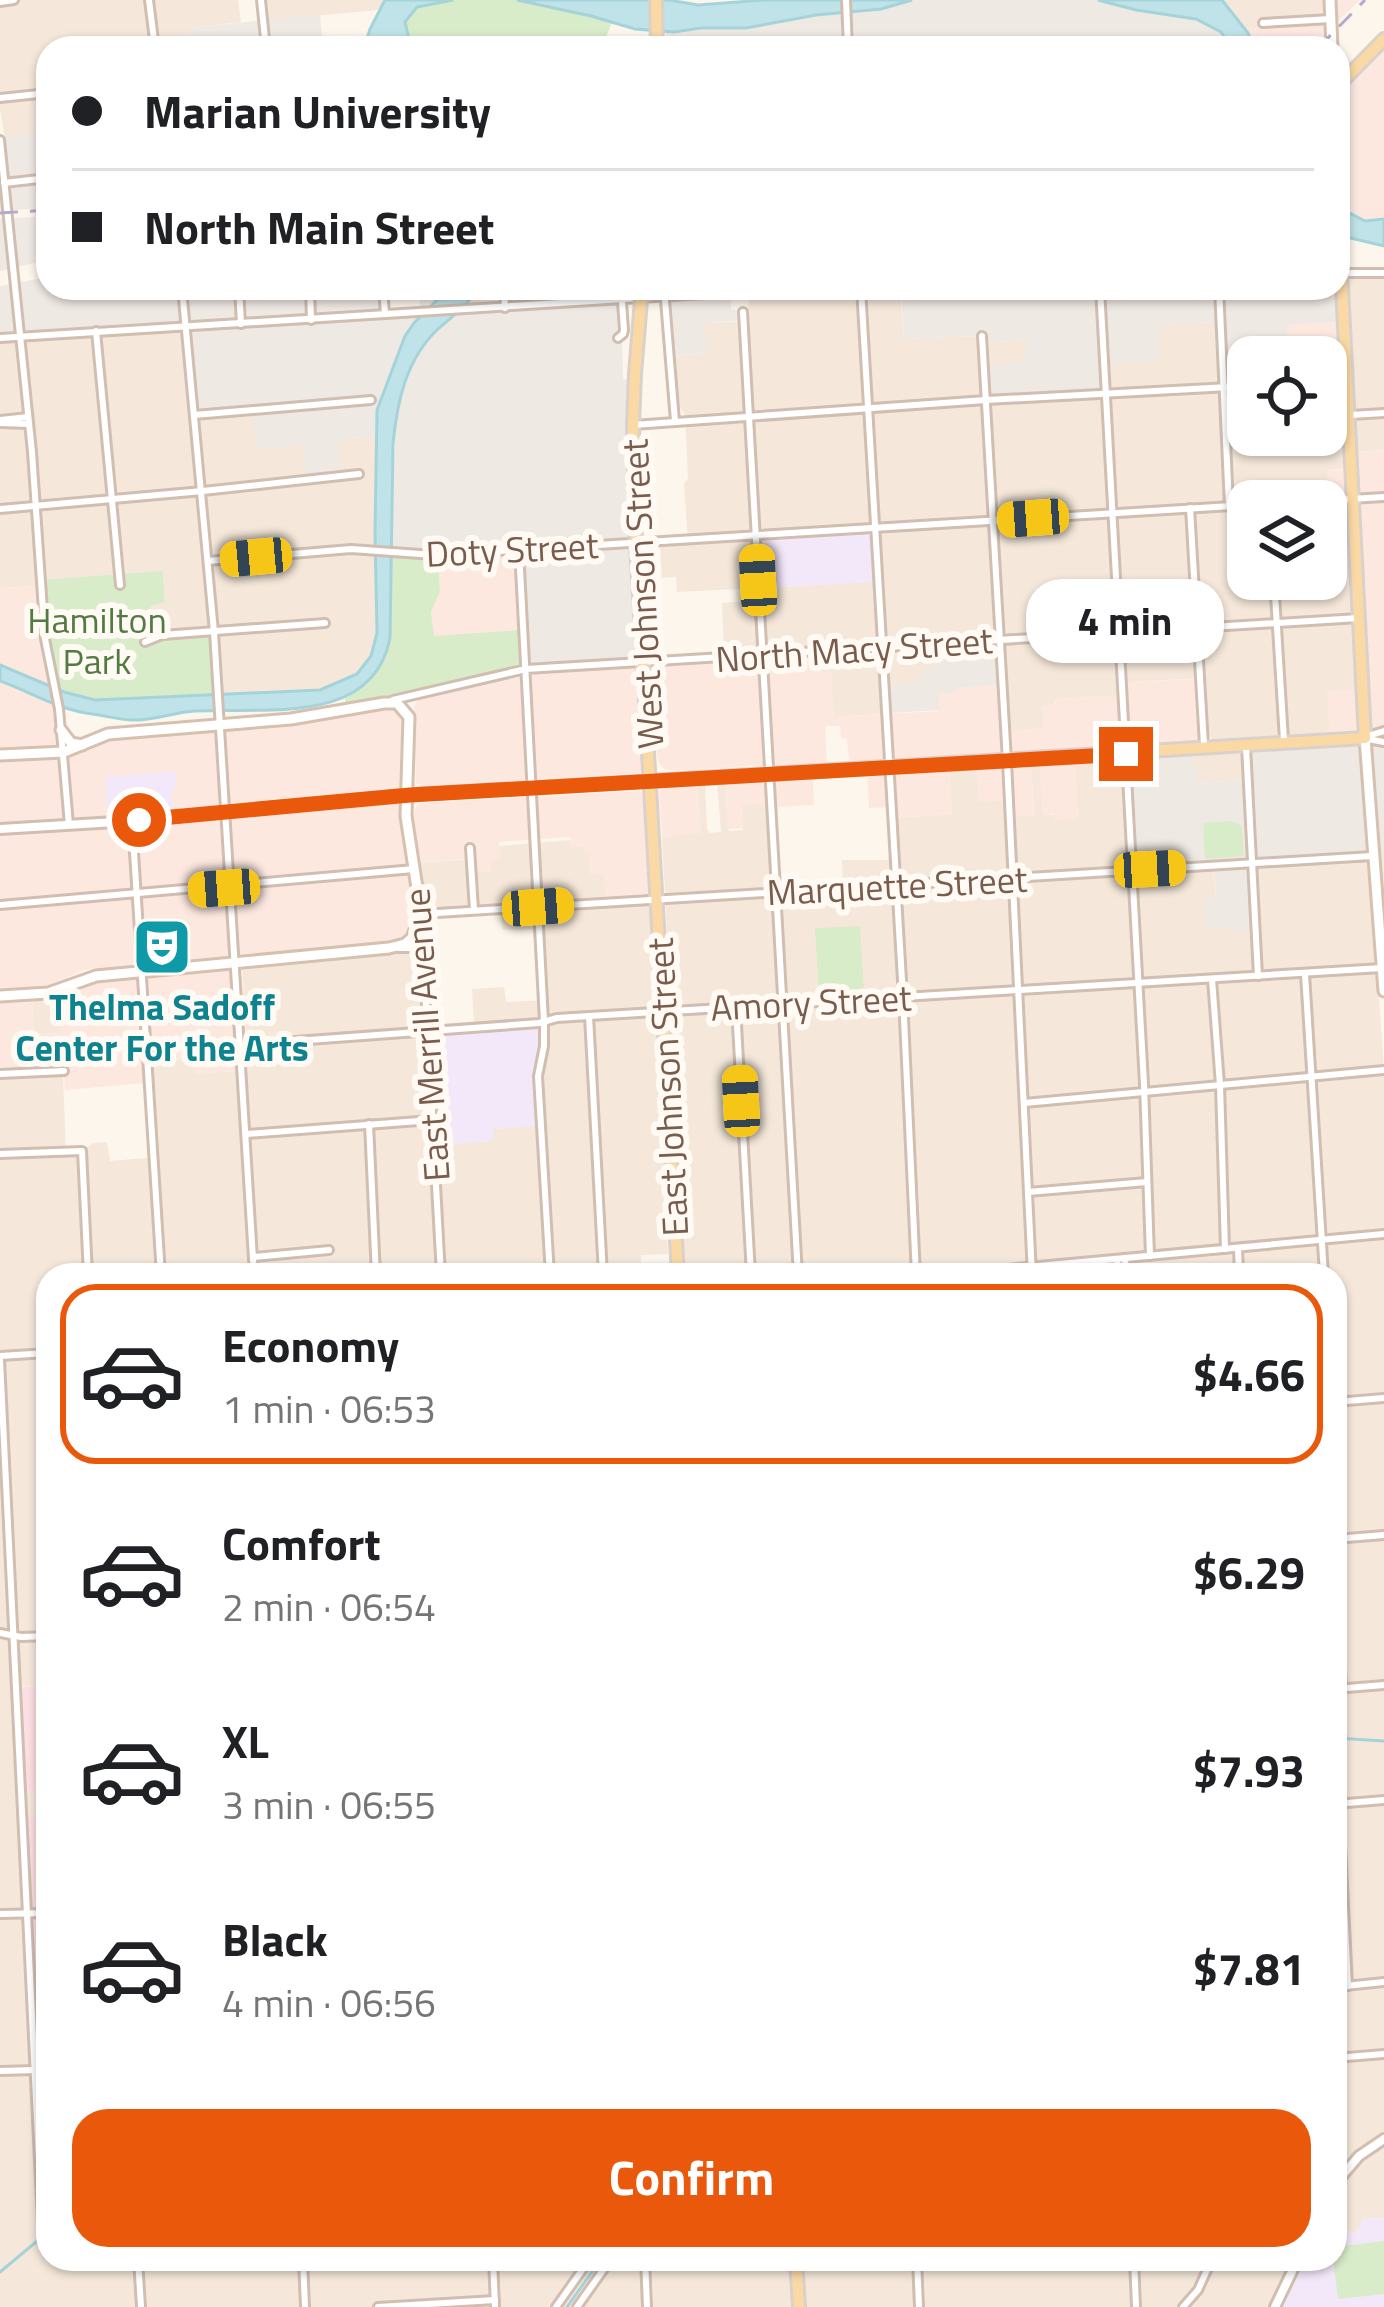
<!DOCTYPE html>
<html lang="en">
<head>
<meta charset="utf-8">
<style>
	body { margin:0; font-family:"Titillium Web",sans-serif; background:#f6f6f6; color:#202124; height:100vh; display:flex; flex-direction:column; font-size:45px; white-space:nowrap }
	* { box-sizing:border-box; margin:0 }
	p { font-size:39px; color:#757577 }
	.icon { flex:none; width:66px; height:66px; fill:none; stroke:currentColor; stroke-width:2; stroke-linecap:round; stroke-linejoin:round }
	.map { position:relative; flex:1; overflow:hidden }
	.drawer { position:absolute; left:36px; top:1263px; width:1311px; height:1008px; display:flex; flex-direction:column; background:#fff; border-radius:36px; box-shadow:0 3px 9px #0004 }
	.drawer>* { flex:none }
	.guide { position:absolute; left:36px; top:36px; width:1314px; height:264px; border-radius:36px; box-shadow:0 3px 9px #0004; display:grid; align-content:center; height:264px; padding:0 36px; background:#fff }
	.buttons { position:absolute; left:1227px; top:336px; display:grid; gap:24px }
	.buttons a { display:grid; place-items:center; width:120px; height:120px; border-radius:24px; background:#fff; box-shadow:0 3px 9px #0004; font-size:60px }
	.end { position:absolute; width:54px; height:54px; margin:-27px; border:15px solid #ea580c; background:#fff; box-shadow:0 0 0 6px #fff }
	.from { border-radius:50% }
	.bubble { position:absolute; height:84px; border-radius:36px; background:#fff; box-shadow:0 3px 9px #0004; font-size:39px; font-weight:700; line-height:84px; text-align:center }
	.car { position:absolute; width:36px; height:72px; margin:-36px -18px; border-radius:15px; box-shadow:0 0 9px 3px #0007; background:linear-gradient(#f5c518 24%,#345 0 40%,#f5c518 0 76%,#345 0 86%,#f5c518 0) }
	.guide b { display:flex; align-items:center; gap:42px; height:114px; font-size:45px }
	.guide b+b { border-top:3px solid #e0e0e0 }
	.guide i { width:30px; height:30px; background:#202124 }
	ul { padding:21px 0 0; list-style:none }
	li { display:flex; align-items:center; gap:36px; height:180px; margin:0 24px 18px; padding:0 12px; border:6px solid transparent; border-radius:36px }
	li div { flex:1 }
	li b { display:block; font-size:45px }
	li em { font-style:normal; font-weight:700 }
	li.active { border-color:#ea580c }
	li>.icon { width:108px; height:108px; stroke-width:1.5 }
	.primary-button { display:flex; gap:24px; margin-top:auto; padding:24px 36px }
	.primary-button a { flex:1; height:138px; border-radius:36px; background:#ea580c; color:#fff; font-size:48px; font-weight:700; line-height:138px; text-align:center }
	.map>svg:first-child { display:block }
</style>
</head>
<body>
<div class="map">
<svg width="1384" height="2307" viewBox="0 0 1384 2307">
	<rect width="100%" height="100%" fill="#fdf6ec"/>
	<g fill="#f5e8da">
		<path d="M0 0H238L241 22 191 28 192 48H48V133L5 138 0 109Z"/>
		<path d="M267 0H385L379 10 269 20Z"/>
		<path d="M1222 0H1330L1331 19 1263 23 1248 33Z"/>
		<path d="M1384 276V450L1357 452 1349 280 1351 277Z"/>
		<path d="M478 288H621V299L463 310Z"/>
		<path d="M749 288H900L904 339 980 336 981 343 1026 340 1027 362 1110 398 1109 364 1158 324 1218 322 1220 351 1287 347 1288 357H1248V435H1326V420L1341 419 1344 469 1327 470 1328 500 1248 501V579H1326V565L1350 564 1358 689 1328 692 1330 733 1212 739 1209 735 1205 678 1128 682V695L1056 699 1043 728 1010 731 1003 635 935 640 936 667 923 682 880 686 881 714 833 717 831 673H824L822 647 724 652 722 603 763 600V588L883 581 879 524 753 531 756 588 677 592 676 577 662 578 660 544 688 542 684 484 688 478 685 415 680 408 674 356 706 353 704 323 748 321Z"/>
		<path d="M185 326 252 410 303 445 307 479 338 439 375 436 377 633 371 656 357 674 340 682 321 690 218 694 148 633 147 614 151 606 165 601 163 571 41 586 0 588V338Z"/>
		<path d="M1236 752 1242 755 1245 780 1195 783 1193 755Z"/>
		<path d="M1118 759 1123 762 1125 773 1130 874 1213 870 1216 898 1256 933 1259 932 1256 872 1259 867 1359 861 1369 863 1384 1068V2133L1349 2160 1335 2178V1275H685L662 837 701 832 697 785 705 784 707 829 710 833 721 832 717 783H725L729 831 743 830 741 804 769 803 773 896 843 891 842 860H897L895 818 952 814 949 769 977 768 979 801 1006 800 1008 817 1034 814 1031 764H1040L1043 814 1078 818 1075 762Z"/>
		<path d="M571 840 572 847H586L590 853 591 867 604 874 606 899 602 900 603 907 649 905 653 910 668 1254 641 1255V1275H48V1685L15 1687 20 1792 48 1791V1815L20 1818 37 2224 48 2231V2259H790L792 2307H0V1076L63 1074 66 1155 81 1157 87 1155 83 1149 94 1143 107 1142 110 1161 158 1157 152 1062 193 1058 195 1074 247 1070 242 966 414 950 417 952 421 978 430 1144 492 1141 493 1129 546 1125 543 1072 549 1048V1015L531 1020 474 1023 472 989 504 987 506 1002 548 1000 544 929 503 930 500 906 427 908 419 863 469 859 491 870 490 859 499 858 498 846Z"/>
		<path d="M59 993 61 1033 34 1034 32 999Z"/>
		<path d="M1384 2145V2218L1364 2219 1357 2234 1335 2225V2199L1347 2178 1365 2158Z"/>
		<path d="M802 2259H1295L1272 2307H805Z"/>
	</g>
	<g fill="#fde8e0">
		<path d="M1330 0H1360L1310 48H1255L1248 33 1263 23 1330 19Z"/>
		<path d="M1384 39V219L1365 221 1338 208V86Z"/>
		<path d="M1343 322 1348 419 1326 420V357H1288L1286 325Z"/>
		<path d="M1384 450V731L1365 732 1330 740 1327 691 1362 689 1355 563 1326 565 1327 470H1350L1349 453Z"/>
		<path d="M511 554 516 564 519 630 433 637 431 612 440 592 438 558Z"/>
		<path d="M41 586 55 688 0 665V588Z"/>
		<path d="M823 655 824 672 831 673 834 717 938 711V694L955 688 1000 685 1004 731 1043 728 1042 706 1055 704V699L1127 695V682L1197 679 1200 738 1197 741 849 761 847 739 841 738 840 726H825L827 763 777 766 774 763 767 660 771 657Z"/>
		<path d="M757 659 760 667 764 765 677 771 664 769 659 763 657 754 653 669 661 665Z"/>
		<path d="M633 666 638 670 643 764 640 773 539 781 535 778 533 765H527L524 781 423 787 416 783 414 707 419 698 538 673Z"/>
		<path d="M0 681 53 702 56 746 0 749Z"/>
		<path d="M394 709 404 720 406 760 403 790 386 792 387 803H402L417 916 410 931 403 938 391 941 255 955 84 970 44 987 0 990V760L70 756 105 741 282 724Z"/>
		<path d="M1075 762 1078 819 1055 820 1054 814 1043 815 1040 764Z"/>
		<path d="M1031 764 1034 815 1015 816 1013 799 979 802 977 768Z"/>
		<path d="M949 769 952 814 895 818 894 807 869 808 867 774Z"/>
		<path d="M813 777 814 805 778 807 774 791H768L769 803 741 805 743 828 728 829 725 783Z"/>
		<path d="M697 785 701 833 662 837 659 791 664 788Z"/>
		<path d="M639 791 644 795 651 891 648 895 606 899 604 874H589L590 854 586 853 585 847H571L570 837 499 842 500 858 490 859 491 871 473 872 471 858 419 863 413 817 416 807 421 803Z"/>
		<path d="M229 967 238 1071 194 1074 192 1058 145 1062 146 1083 65 1090 63 1065 0 1069V1001L32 999 34 1034 60 1033 59 993 91 980Z"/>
	</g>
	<g fill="#efe9e4">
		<path d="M912 0H1098L1136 10 1196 19 1221 32 1231 48H666V32L881 9Z"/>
		<path d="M320 14 323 48H192L191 28Z"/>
		<path d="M48 133V208L0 211V138Z"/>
		<path d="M48 216V260L0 271V219Z"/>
		<path d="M48 277V288H346L347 294 384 291 385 313 420 311 419 288H449L387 381 377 410 375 436 339 439 341 476 307 479 302 445 256 449 252 410 194 415 185 326 0 338V286Z"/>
		<path d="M901 288H1338L1343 322 1287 325V347L1223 351 1221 322 1159 324 1160 361 1110 364V399L984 406 982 365 1026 362V340L980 343 979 336 904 339Z"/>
		<path d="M731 292V309L743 312V320L705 323 706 353 669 356 664 297Z"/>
		<path d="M621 299 623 379 634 381 644 663 526 669 518 550 434 555 391 552 396 413 415 358 436 331 463 310Z"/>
		<path d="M992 644 998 647 1000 685 956 688 955 693 939 694V710L891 713 889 685 922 682V668L935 667 934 647Z"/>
		<path d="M1384 742V952L1372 856 1253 864 1256 933 1206 927 1204 899 1216 897 1213 866 1132 870 1126 754 1193 749 1196 783 1247 780 1246 746Z"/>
	</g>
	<g fill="#f3e8fa">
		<path d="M863 532 867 533 871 538 874 582 763 588 762 538Z"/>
		<path d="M175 771 177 788 171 789 173 811 108 817 105 777Z"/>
		<path d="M544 1021 538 1076 541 1126 493 1129V1141L434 1145 427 1030Z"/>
		<path d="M1384 2218V2307H1283L1306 2259H1335V2225L1356 2234 1363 2219Z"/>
	</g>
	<g fill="#fbdfe3">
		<path d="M48 1685V1791L23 1792 16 1688Z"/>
		<path d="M48 1815V2225L46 2228 42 2222 23 1817Z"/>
	</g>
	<g fill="#d8ecc9">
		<path d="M453 0H517L612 22 602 48H411L405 22 417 7Z"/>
		<path d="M391 552 415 558H438L440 592 431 612 434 636 519 630 520 664 393 697 346 705 345 698 369 682Z"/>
		<path d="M163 571 165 602 151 606 147 614 148 633 154 638 214 632 218 694 95 700 55 688 45 639 41 580Z"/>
		<path d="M1231 821 1242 826 1244 856 1205 859 1203 823Z"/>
		<path d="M860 926 864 991 819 994 815 928Z"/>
		<path d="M1384 2241V2294L1338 2299 1333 2259 1335 2247Z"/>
	</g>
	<g fill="#bfe3e8" stroke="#a5d3da" stroke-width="3">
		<path d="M385 0H453L417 7 405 22 411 48H364L370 29Z"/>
		<path d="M517 0H669L698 5 765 0H912L881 9 816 15 746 28H701L674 32 635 29 591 16Z"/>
		<path d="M1098 0H1222L1248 33 1255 48H1231L1221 32 1196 19 1136 10Z"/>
		<path d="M1338 207 1365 221 1384 219V246L1338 235Z"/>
		<path d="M449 288H478C467 306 454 315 438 329 406 359 397 402 393 444L390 638C373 727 263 707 195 711 174 712 153 721 131 720 117 719 101 715 86 713 56 708 28 691 0 681V665L64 692 95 700 320 690 357 674 371 656 377 633 375 533 377 410 405 336 414 323Z"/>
	</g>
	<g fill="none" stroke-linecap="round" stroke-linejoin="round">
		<g stroke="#a5d3da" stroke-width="3">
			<path d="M1335 1738 1384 1741"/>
			<path d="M0 2272 48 2232"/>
			<path d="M567 2307 601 2259"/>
		</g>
		<g stroke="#d1beb0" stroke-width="12">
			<g id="minor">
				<path d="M149 0 155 48"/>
				<path d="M261 0 266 48"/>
				<path d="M846 0 848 48"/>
				<path d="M0 2 14 0"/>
				<path d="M1263 23 1331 19"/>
				<path d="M0 98 48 93"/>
				<path d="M0 140 32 452 45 639 59 709 69 825"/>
				<path d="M4 183 48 178"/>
				<path d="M1341 273H1384"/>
				<path d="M182 288 214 632 254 1275"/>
				<path d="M239 288 241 324"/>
				<path d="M310 288 311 320"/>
				<path d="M383 288 385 314"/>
				<path d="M504 288 505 308"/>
				<path d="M664 288 675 421"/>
				<path d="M861 288 903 997 916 1275"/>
				<path d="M1100 288 1144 1084 1150 1256"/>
				<path d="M1219 288 1229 506"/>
				<path d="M743 312 798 1275"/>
				<path d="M96 331 120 585"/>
				<path d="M982 336 1007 761 1032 1275"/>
				<path d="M0 338 801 288"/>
				<path d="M618 338 623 334 624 330 621 288"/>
				<path d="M1326 381 1345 380"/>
				<path d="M194 415 371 400"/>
				<path d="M1351 415 1384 413"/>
				<path d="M0 420 28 417"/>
				<path d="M0 423 29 424"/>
				<path d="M633 425 986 400 1248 386"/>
				<path d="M1317 501 1384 497"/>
				<path d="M1190 508 1204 745"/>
				<path d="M0 509 203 491 359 474"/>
				<path d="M519 550 544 1021V1046L538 1076 550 1275"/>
				<path d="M208 561 351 549 434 555 1248 505"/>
				<path d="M1274 579 1284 740"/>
				<path d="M145 642 162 635 325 623"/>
				<path d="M393 700 526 669 1359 618"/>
				<path d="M1368 736 1384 731"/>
				<path d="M1368 739 1384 742"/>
				<path d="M1246 746 1258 976"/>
				<path d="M132 821 161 1275"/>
				<path d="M470 848 474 910"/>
				<path d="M0 905 414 869"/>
				<path d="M399 948H424"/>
				<path d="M1305 974 1324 1275"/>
				<path d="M1212 979 1220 1085 1225 1249"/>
				<path d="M736 1007 751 1275"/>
				<path d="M589 1016 603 1275"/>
				<path d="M241 1045 539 1023 557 1018 589 1016 1382 968"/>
				<path d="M0 1074 64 1071"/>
				<path d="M1024 1103 1384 1070"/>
				<path d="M369 1124 376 1275"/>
				<path d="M246 1134 432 1120"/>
				<path d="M0 1154 82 1151 88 1275"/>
				<path d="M1028 1192 1147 1182"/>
				<path d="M1238 1248 1239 1275"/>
				<path d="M253 1257 329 1250"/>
				<path d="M1125 1258 1126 1275"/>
				<path d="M1117 1259 1118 1275"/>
				<path d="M441 1275 421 914 1372 856"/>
				<path d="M942 1275 1384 1234"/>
				<path d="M0 1356 48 1353"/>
				<path d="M0 1360 42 2222"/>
				<path d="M1335 1402 1384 1398"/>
				<path d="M1335 1539 1384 1535"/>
				<path d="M1335 1542 1342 1688"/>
				<path d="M0 1633 21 1637 48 1636"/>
				<path d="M1335 1689 1384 1685"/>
				<path d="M1335 1804 1384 1800"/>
				<path d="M1339 1804 1348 1986"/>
				<path d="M0 1914 48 1913"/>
				<path d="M1335 1987 1384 1982"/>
				<path d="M1335 2058 1384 2054"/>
				<path d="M0 2071 36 2070"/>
				<path d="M138 2259 141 2307"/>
				<path d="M303 2259 305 2307"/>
				<path d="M493 2259 495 2307"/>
				<path d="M645 2259 647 2307"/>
				<path d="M917 2259 919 2307"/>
				<path d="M1134 2259 1136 2307"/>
				<path d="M378 2307 495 2300"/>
				<path d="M556 2307 590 2259"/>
				<path d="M577 2307 611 2259"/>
				<path d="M1183 2307 1198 2290 1212 2259"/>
			</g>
		</g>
		<g stroke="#d1beb0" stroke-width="14">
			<g id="tertiary">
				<path d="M0 829 132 821 405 795"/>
				<path d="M1335 2184 1359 2156 1384 2139"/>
				<path d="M1275 2307 1298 2259"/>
			</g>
		</g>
		<g stroke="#d6c0b0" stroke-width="15">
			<g id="secondary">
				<path d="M1330 0 1332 48"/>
				<path d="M61 730 71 743 82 745"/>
				<path d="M1365 738 1384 991"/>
				<path d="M0 755 64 752 108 734 291 719 384 703H397L409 717 406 816 421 914 412 938 405 944 389 948 96 976 48 993 0 996"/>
				<path d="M405 795 651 781"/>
			</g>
		</g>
		<g stroke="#dad1cd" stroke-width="16">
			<g id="primary">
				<path d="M656 0 657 48"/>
				<path d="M1338 86 1384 39"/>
				<path d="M635 374 633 425 636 543 678 1275"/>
				<path d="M651 781 1365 738 1338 209"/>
				<path d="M796 2259 799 2307"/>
			</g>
		</g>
		<use href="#minor" stroke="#fff" stroke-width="6"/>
		<use href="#tertiary" stroke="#fff" stroke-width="8"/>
		<use href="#secondary" stroke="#fff" stroke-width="9"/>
		<use href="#primary" stroke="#fbd9a5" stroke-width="10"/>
		<g stroke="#b9a8c9" stroke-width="3" stroke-dasharray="18 12" stroke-linecap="butt">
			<path d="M1060 48 1066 37"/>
			<path d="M1318 48 1365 0"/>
			<path d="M0 213 48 210"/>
		</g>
		<g stroke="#dad1cd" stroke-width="16" stroke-linecap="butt">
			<path id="primary-bridge" d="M635 374 642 288"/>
		</g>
		<use href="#primary-bridge" stroke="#fbd9a5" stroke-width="10"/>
	</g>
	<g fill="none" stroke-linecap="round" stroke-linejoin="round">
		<path stroke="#ea580c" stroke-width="15" d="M139 820 410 795 1126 754"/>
	</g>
	<defs>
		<g id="theatre-square" transform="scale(3)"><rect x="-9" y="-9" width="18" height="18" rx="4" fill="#0f9aa8" stroke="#fffaf3"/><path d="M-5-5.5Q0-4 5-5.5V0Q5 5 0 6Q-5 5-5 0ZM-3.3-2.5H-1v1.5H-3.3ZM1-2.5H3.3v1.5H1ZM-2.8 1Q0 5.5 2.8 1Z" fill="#fff"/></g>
	</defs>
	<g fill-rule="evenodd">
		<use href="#theatre-square" x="162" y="947"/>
	</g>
	<g text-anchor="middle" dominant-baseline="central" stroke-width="12" stroke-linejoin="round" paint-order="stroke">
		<g font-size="36" fill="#7a5c4d" stroke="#fffaf3">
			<text transform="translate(512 549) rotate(-3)">Doty Street</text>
			<text transform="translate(642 594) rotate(-93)">West Johnson Street</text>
			<text transform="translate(854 649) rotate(-4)">North Macy Street</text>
			<text transform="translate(897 885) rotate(-3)">Marquette Street</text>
			<text transform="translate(811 1002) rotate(-3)">Amory Street</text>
			<text transform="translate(426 1035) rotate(-94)">East Merrill Avenue</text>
			<text transform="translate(667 1087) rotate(-93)">East Johnson Street</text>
		</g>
		<g font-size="36" fill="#537a41" stroke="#fffaf3">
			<text x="97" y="619">Hamilton<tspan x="97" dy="41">Park</tspan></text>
		</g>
		<g font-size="36" font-weight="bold" fill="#0d838f" stroke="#fffaf3">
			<text x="162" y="1006">Thelma Sadoff<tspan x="162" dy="41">Center For the Arts</tspan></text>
		</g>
	</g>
</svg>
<div class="buttons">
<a><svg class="icon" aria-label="locate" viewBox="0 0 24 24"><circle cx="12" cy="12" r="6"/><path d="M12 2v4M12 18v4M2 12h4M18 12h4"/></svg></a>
<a><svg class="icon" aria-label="layers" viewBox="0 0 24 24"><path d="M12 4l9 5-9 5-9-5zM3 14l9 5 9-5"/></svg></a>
</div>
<i class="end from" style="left:139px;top:820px"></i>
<i class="end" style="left:1126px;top:754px"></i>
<div class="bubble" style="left:1026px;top:579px;width:198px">4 min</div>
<i class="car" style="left:1033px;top:518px;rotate:266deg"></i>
<i class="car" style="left:256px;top:557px;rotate:265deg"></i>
<i class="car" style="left:758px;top:580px;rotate:357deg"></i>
<i class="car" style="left:1150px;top:869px;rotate:87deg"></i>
<i class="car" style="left:224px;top:888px;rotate:266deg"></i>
<i class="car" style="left:538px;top:907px;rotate:86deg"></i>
<i class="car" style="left:741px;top:1101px;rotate:357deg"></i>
<div class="guide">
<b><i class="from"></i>Marian University</b>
<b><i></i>North Main Street</b>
</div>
<section class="drawer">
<ul>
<li class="active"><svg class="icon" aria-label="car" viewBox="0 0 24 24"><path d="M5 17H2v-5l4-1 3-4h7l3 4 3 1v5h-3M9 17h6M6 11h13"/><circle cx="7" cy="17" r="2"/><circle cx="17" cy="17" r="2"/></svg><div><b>Economy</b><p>1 min · 06:53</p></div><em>$4.66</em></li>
<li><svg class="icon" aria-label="car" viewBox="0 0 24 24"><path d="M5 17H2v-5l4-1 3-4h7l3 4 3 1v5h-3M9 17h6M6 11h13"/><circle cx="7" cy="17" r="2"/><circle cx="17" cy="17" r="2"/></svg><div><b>Comfort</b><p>2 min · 06:54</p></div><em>$6.29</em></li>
<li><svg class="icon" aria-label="car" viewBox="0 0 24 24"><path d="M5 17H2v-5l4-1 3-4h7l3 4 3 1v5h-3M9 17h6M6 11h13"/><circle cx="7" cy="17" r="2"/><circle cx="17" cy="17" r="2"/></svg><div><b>XL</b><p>3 min · 06:55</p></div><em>$7.93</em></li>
<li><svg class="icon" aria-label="car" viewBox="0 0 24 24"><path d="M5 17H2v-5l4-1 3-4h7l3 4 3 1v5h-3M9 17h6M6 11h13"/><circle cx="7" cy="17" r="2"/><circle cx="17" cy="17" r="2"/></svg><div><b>Black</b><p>4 min · 06:56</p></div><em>$7.81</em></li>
</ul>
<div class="primary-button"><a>Confirm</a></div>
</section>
</div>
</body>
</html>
